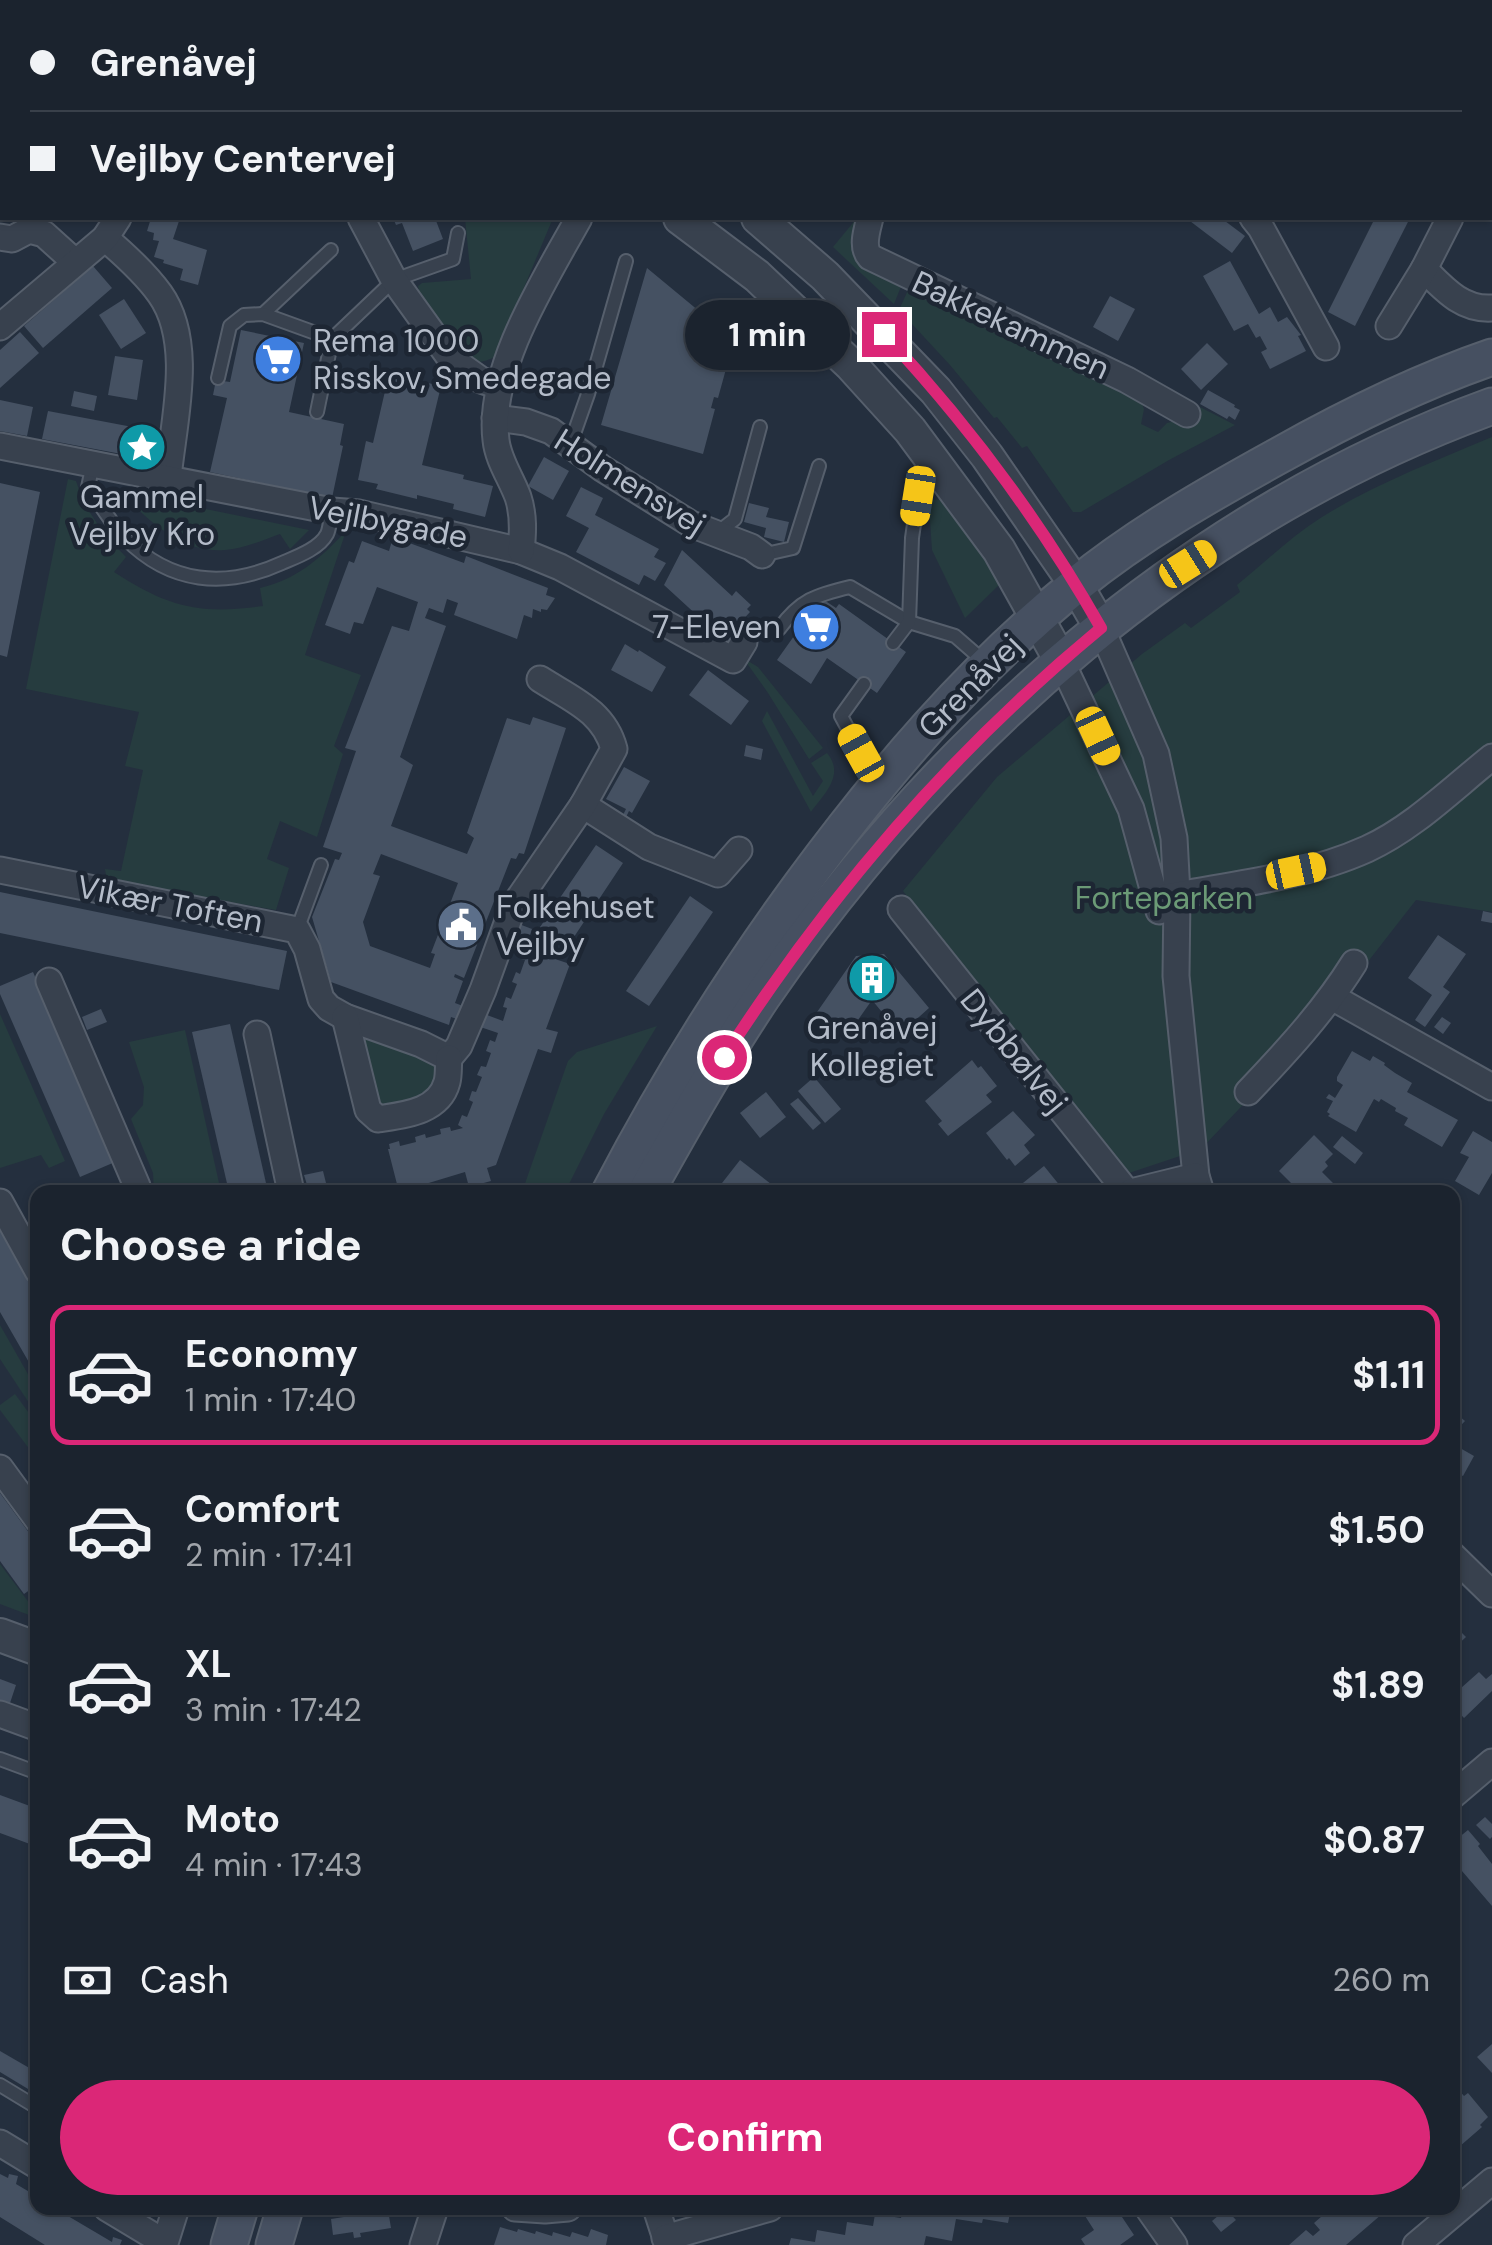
<!DOCTYPE html>
<html lang="en">
<head>
<meta charset="utf-8">
<style>
	body { margin:0; font-family:"DM Sans",sans-serif; background:#282f3a; color:#f1f3f6; height:100vh; display:flex; flex-direction:column; font-size:38px; white-space:nowrap }
	* { box-sizing:border-box; margin:0 }
	p { font-size:32px; color:#a0a4aa }
	.icon { flex:none; width:55px; height:55px; fill:none; stroke:currentColor; stroke-width:2; stroke-linecap:round; stroke-linejoin:round }
	.map { position:relative; flex:1; overflow:hidden }
	.sheet { position:absolute; left:30px; top:1185px; width:1430px; height:1030px; display:flex; flex-direction:column; background:#1b232e; border-radius:20px; box-shadow:0 2px 8px #0004,0 0 0 2px #39404a }
	.sheet>* { flex:none }
	.hud { position:absolute; left:0px; top:0px; width:1492px; height:220px; box-shadow:0 2px 8px #0004,0 0 0 2px #39404a; display:grid; align-content:center; height:220px; padding:0 30px; background:#1b232e }
	.end { position:absolute; width:45px; height:45px; margin:-22px; border:12px solid #db2777; background:#fff; box-shadow:0 0 0 5px #fff }
	.from { border-radius:50% }
	.bubble { position:absolute; height:70px; border-radius:35px; background:#1b232e; box-shadow:0 2px 8px #0004,0 0 0 2px #39404a; font-size:32px; font-weight:700; line-height:70px; text-align:center }
	.car { position:absolute; width:30px; height:60px; margin:-30px -15px; border-radius:12px; box-shadow:0 0 8px 2px #0007; background:linear-gradient(#f5c518 24%,#345 0 40%,#f5c518 0 76%,#345 0 86%,#f5c518 0) }
	.hud b { display:flex; align-items:center; gap:35px; height:95px; font-size:38px }
	.hud b+b { border-top:2px solid #39404a }
	.hud i { width:25px; height:25px; background:#f1f3f6 }
	ul { padding:0; list-style:none }
	li { display:flex; align-items:center; gap:30px; height:140px; margin:0 20px 15px; padding:0 10px; border:5px solid transparent; border-radius:20px }
	li div { flex:1 }
	li b { display:block; font-size:38px }
	li em { font-style:normal; font-weight:700 }
	li.current { border-color:#db2777 }
	li>.icon { width:90px; height:90px; stroke-width:1.5 }
	h2 { padding:0 30px; font-size:45px; line-height:120px }
	.pay { display:flex; align-items:center; gap:25px; height:110px; padding:0 30px; font-size:38px }
	.pay p { margin-inline-start:auto }
	.cta { display:flex; gap:20px; margin-top:auto; padding:20px 30px }
	.cta a { flex:1; height:115px; border-radius:60px; background:#db2777; color:#fff; font-size:40px; font-weight:700; line-height:115px; text-align:center }
	.map>svg:first-child { display:block }
</style>
</head>
<body>
<div class="map">
<svg width="1492" height="2245" viewBox="0 0 1492 2245">
	<rect width="100%" height="100%" fill="#242f3e"/>
	<g fill="#263c3f">
		<path d="M465 218H553L495 357C488 360 479 364 472 361 451 352 431 309 419 291L418 286 422 283 471 279Z"/>
		<path d="M857 218 856 243 902 284 894 304 833 247Z"/>
		<path d="M909 288 1044 350 1141 401 1144 409 1141 424 1158 432 1167 423 1175 421 1163 388 1235 425 1169 460 1081 512H1073L1027 446 1022 448 997 417 994 418 950 365 899 310Z"/>
		<path d="M1492 437V912L1416 900 1317 1027 1201 1149 1120 1176 903 891 997 777 1142 654 1185 623 1191 628 1240 592 1237 585C1265 562 1292 536 1322 517 1375 484 1435 461 1492 437Z"/>
		<path d="M68 479 76 481C86 512 103 534 126 557L114 572C168 607 199 615 263 606L260 588C296 580 321 558 346 531L305 655 361 675 334 746 343 754 317 837 280 821 267 859 289 868 276 910 107 881 105 869 121 871 143 770 125 766 139 712 26 689Z"/>
		<path d="M107 489 309 530 290 549 280 534C263 540 243 549 225 550 187 553 159 529 133 505L120 511Z"/>
		<path d="M942 499 1001 583 965 618 932 550 929 506 933 500Z"/>
		<path d="M748 661 758 667 823 748 809 759 768 693 746 662Z"/>
		<path d="M767 711 813 796 823 781 811 763 827 753C845 775 825 793 811 812L762 721Z"/>
		<path d="M0 1014 65 1161 49 1168 41 1155 0 1168Z"/>
		<path d="M657 1026 604 1114 565 1192H522L568 1061 577 1052Z"/>
		<path d="M185 1030 221 1192H154L153 1173 131 1119 143 1105 144 1087 129 1042Z"/>
		<path d="M364 1035 430 1060 435 1065 437 1083 425 1096 381 1107 375 1098 361 1038Z"/>
		<path d="M0 1325 37 1390V1415L0 1359Z"/>
		<path d="M15 1394 37 1424V1451L33 1454 0 1410V1405Z"/>
		<path d="M0 1564 36 1612 29 1615 0 1604Z"/>
	</g>
	<g fill="#455162" fill-rule="evenodd">
		<path d="M151 218H180L173 239 207 250 198 285 180 280 183 269 163 263 164 260 154 257 159 241 153 240 154 233 147 231Z"/>
		<path d="M393 218H435L443 239 413 251 402 223 396 225Z"/>
		<path d="M1186 218H1221L1245 236 1232 253Z"/>
		<path d="M1375 218H1410L1355 326 1328 312Z"/>
		<path d="M1230 261 1259 314 1270 307 1278 322 1287 317 1301 335 1298 336 1306 351 1270 369 1261 352 1267 349 1260 336 1256 338 1248 324 1234 331 1203 276Z"/>
		<path d="M93 266 112 288 43 348 24 326Z"/>
		<path d="M647 268 734 340 718 398 714 397 711 408 715 409 703 454 601 425Z"/>
		<path d="M1110 296 1135 309 1118 341 1093 327Z"/>
		<path d="M124 299 146 333 121 349 99 315Z"/>
		<path d="M241 330 304 343 289 412 344 424 340 445 343 446 332 498 210 472 227 398 213 395 216 380 230 382Z"/>
		<path d="M20 332 39 353 0 388V350Z"/>
		<path d="M1207 343 1228 364 1201 390 1181 369Z"/>
		<path d="M115 356 143 360 137 400 108 395Z"/>
		<path d="M389 374 441 386 422 465 464 475 463 479 493 486 485 517 453 509 454 504 417 495V499L376 489 378 484 358 480 366 441 373 443Z"/>
		<path d="M1208 390 1235 405 1234 407 1240 410 1235 420 1229 416 1227 419 1200 404Z"/>
		<path d="M74 391 97 396 94 411 71 406Z"/>
		<path d="M0 400 33 407 27 436 0 431Z"/>
		<path d="M48 411 159 432 153 460 42 439Z"/>
		<path d="M544 457 569 471 553 500 528 486Z"/>
		<path d="M0 483 40 492 7 657 0 655Z"/>
		<path d="M581 487 603 498 595 515 659 549 654 557 666 563 655 581 644 575 639 585 576 552 589 528 566 516Z"/>
		<path d="M749 503 769 508 766 517 789 522 784 542 764 537 766 528 744 522Z"/>
		<path d="M393 537 464 563 466 556 548 588 546 595 555 598 547 610 541 609V612L533 609 532 618 524 615 517 639 454 615 458 603 447 599 443 613 429 608 425 618 446 626 400 757 413 765 391 826 467 854 474 838 467 833 507 718 530 725 533 717 566 728 524 854 519 853 516 859 511 858 464 978 455 974 454 977 463 981 455 1003 503 1021 507 1008 503 1007 506 997 511 999 517 984 512 982 516 972 520 974 525 960 521 959 524 950 534 952 541 931 538 930 596 845 623 863 566 949 549 938 543 955 570 964 546 1029 558 1032 551 1053 538 1049 496 1165 487 1168 491 1181 469 1187 465 1172 399 1192 388 1149H390L389 1144 399 1141 400 1146 416 1142 415 1137 425 1134 426 1138 441 1134 440 1129 450 1127 451 1131 463 1128 458 1125 462 1115 467 1117 473 1102 469 1100 472 1091 476 1092 482 1077 477 1075 481 1066 486 1067 491 1053 486 1051 490 1040 495 1042 498 1033 451 1017 449 1025 331 982 312 917 335 859 339 860 342 853 323 847 356 751 345 748 392 626 409 631 418 602 377 587 363 624 354 622 350 634 325 625 349 561 354 563 362 541 389 551ZM381 854 458 883 431 953 435 954 430 968 370 946 363 922 380 876 373 874Z"/>
		<path d="M682 550 732 596 736 591 751 605 747 609 750 612 724 640 664 585Z"/>
		<path d="M821 598 836 608 839 604 906 652 877 693 827 658 811 684 777 660Z"/>
		<path d="M625 644 638 652 639 650 666 667 652 692 611 670Z"/>
		<path d="M708 670 749 701 731 725 689 695Z"/>
		<path d="M746 745 763 749 761 760 744 756Z"/>
		<path d="M624 767 650 781 632 813 629 811 626 817 623 815 626 809 606 799Z"/>
		<path d="M0 892 287 951 279 990 0 933Z"/>
		<path d="M690 896 713 912 649 1006 626 991Z"/>
		<path d="M1483 911 1492 913V923L1481 921Z"/>
		<path d="M519 924 532 929 525 950 512 945Z"/>
		<path d="M1438 935 1466 954 1443 987 1450 992 1425 1027 1415 1020 1432 995 1408 978Z"/>
		<path d="M884 954 929 1008 900 1034 872 1000 846 1037 815 1015 856 956Z"/>
		<path d="M33 972 115 1162 80 1177 0 994V986Z"/>
		<path d="M101 1009 107 1022 87 1030 82 1017Z"/>
		<path d="M1442 1017 1451 1023 1443 1034 1434 1027Z"/>
		<path d="M230 1024 268 1192H229L192 1032Z"/>
		<path d="M1352 1051 1370 1061 1373 1056 1385 1063 1384 1065 1395 1073 1412 1083 1407 1092 1458 1120 1442 1147 1404 1125 1408 1118 1395 1111 1396 1108 1381 1099 1379 1102 1374 1099 1356 1132 1328 1116 1330 1114 1327 1112 1333 1101 1326 1098 1329 1094 1335 1098 1343 1085 1337 1081V1077Z"/>
		<path d="M972 1060 978 1068 981 1066 997 1086 986 1095 992 1102 948 1136 938 1124 942 1121 925 1101Z"/>
		<path d="M814 1077 841 1109 825 1123 798 1091Z"/>
		<path d="M766 1092 786 1117 760 1138 740 1113Z"/>
		<path d="M798 1098 821 1123 813 1130 790 1104Z"/>
		<path d="M1013 1111 1035 1135 1024 1145 1030 1153 1015 1166 1009 1158 1007 1160 986 1133Z"/>
		<path d="M1473 1131 1492 1142V1173L1479 1195 1455 1181 1469 1157 1460 1153Z"/>
		<path d="M1314 1135 1333 1154 1325 1162 1328 1166 1322 1172 1337 1187 1332 1192H1300L1279 1171Z"/>
		<path d="M1342 1136 1363 1153 1355 1164 1333 1147Z"/>
		<path d="M740 1160 771 1184 764 1192H715Z"/>
		<path d="M1044 1166 1065 1192H1021L1018 1187Z"/>
		<path d="M323 1171 326 1183 308 1188 304 1175Z"/>
		<path d="M353 1186 355 1192H331V1191Z"/>
		<path d="M0 1228 38 1295V1378L0 1312Z"/>
		<path d="M1452 1410 1465 1421 1452 1435Z"/>
		<path d="M1460 1448 1474 1456 1463 1476 1452 1471V1461Z"/>
		<path d="M0 1493 38 1545V1584L24 1594 0 1561Z"/>
		<path d="M1452 1623 1466 1637 1452 1650Z"/>
		<path d="M1479 1672 1486 1679 1492 1674V1691L1464 1718 1452 1705V1696Z"/>
		<path d="M0 1679 16 1685 10 1703 0 1700Z"/>
		<path d="M0 1795 38 1809V1847L0 1833Z"/>
		<path d="M1485 1817 1492 1824V1837L1490 1839 1476 1825Z"/>
		<path d="M1468 1830 1480 1844 1478 1846 1492 1864V1906L1456 1864 1452 1867V1843Z"/>
		<path d="M1492 2044V2073L1477 2057Z"/>
		<path d="M0 2051 38 2073V2095L0 2072Z"/>
		<path d="M1456 2087 1464 2096 1468 2093 1488 2117 1480 2125 1482 2127 1452 2153V2090Z"/>
		<path d="M0 2174 8 2178 9 2174 18 2176 16 2184 38 2197V2208H55L60 2211 61 2208H70L68 2216 112 2242 113 2237 122 2240 120 2245H45L0 2217Z"/>
		<path d="M903 2208 927 2210 928 2208H1011L1008 2223 983 2219 982 2223 956 2219 952 2241 926 2236 924 2245H789L791 2238 815 2242 817 2230 845 2235 847 2222 873 2226 875 2214 901 2218Z"/>
		<path d="M1080 2208H1116L1134 2235 1120 2245H1085L1081 2239 1094 2230Z"/>
		<path d="M1183 2208H1215L1206 2215 1200 2208 1190 2216Z"/>
		<path d="M1346 2208H1389L1346 2245H1289L1306 2230 1313 2236 1320 2230 1314 2223 1329 2210 1331 2213 1333 2211 1337 2216Z"/>
		<path d="M1226 2209 1236 2220 1221 2232 1212 2221Z"/>
		<path d="M388 2210 391 2228 360 2233 361 2237 354 2238 353 2232 333 2235 331 2219Z"/>
		<path d="M500 2227 517 2232 518 2229 535 2234 536 2231 552 2236 553 2232 570 2237 572 2232 588 2237 591 2229 608 2235 606 2245H494Z"/>
	</g>
	<g fill="none" stroke-linecap="round" stroke-linejoin="round">
		<g stroke="#565f6c" stroke-width="16">
			<g id="service">
				<path d="M263 314 331 250"/>
				<path d="M218 378 230 326 244 315 263 314 332 339"/>
				<path d="M317 412 332 339 394 280 453 259 458 233"/>
				<path d="M570 445 588 394 626 261"/>
				<path d="M93 464 88 487C100 504 111 523 125 538 170 584 225 589 282 563 296 557 319 549 327 534 330 528 330 518 332 511"/>
				<path d="M717 533 735 519 760 427"/>
				<path d="M762 555 793 548 819 466"/>
				<path d="M779 629C800 600 816 595 850 587L909 622 955 636 986 663"/>
				<path d="M893 643 909 622 912 538 918 496 937 469"/>
				<path d="M864 684 841 716 861 753 880 778"/>
				<path d="M297 930 321 865"/>
				<path d="M0 1759 38 1773"/>
				<path d="M0 2085 38 2108"/>
			</g>
		</g>
		<g stroke="#565f6c" stroke-width="29">
			<g id="minor">
				<path d="M136 0 142 2"/>
				<path d="M1061 0 1071 2"/>
				<path d="M912 2 913 0"/>
				<path d="M1490 138 1492 134"/>
				<path d="M361 218 394 280 450 358 481 380 499 386"/>
				<path d="M870 218C867 230 861 247 870 257L1127 380 1187 414"/>
				<path d="M1253 218 1261 228 1326 347"/>
				<path d="M0 237 12 239 29 230 44 234 75 262"/>
				<path d="M105 238C125 255 145 273 160 294 195 343 173 423 168 478"/>
				<path d="M1424 269C1444 289 1462 310 1492 308"/>
				<path d="M1389 326 1424 269 1450 218"/>
				<path d="M0 327 105 238 118 218"/>
				<path d="M495 418 526 422 551 431 603 469 691 524 751 547 762 555"/>
				<path d="M0 446 332 511 359 513 521 551 560 567 733 660 744 642"/>
				<path d="M521 551C523 533 524 515 518 497 511 478 498 460 496 440 487 369 546 278 579 218"/>
				<path d="M1101 628 1156 754 1174 838 1177 894 1176 976 1196 1176 1201 1192"/>
				<path d="M1061 661 1131 809 1159 911"/>
				<path d="M583 805 649 847 718 874 739 850"/>
				<path d="M0 870 297 930 307 949 321 999 329 1008 345 1017 421 1044 449 1058 459 1046 483 990 513 907 583 805 614 749C604 711 571 699 540 679"/>
				<path d="M1155 899C1224 886 1303 878 1367 849 1413 828 1452 789 1492 757"/>
				<path d="M901 909 1127 1192"/>
				<path d="M49 981 137 1186 133 1192"/>
				<path d="M1332 997 1492 1087"/>
				<path d="M345 1017 368 1110 378 1119C404 1115 439 1112 447 1082 449 1075 448 1065 449 1058"/>
				<path d="M257 1034 291 1192"/>
				<path d="M1248 1092C1287 1051 1324 1011 1354 963"/>
				<path d="M1131 1192 1196 1176"/>
				<path d="M0 1202 38 1271"/>
				<path d="M0 1468 38 1520"/>
				<path d="M1452 1555 1492 1594"/>
				<path d="M0 1714 38 1728"/>
				<path d="M1452 1796 1492 1762"/>
				<path d="M0 2143 38 2166"/>
				<path d="M107 2208 165 2243 176 2208"/>
				<path d="M515 2208 545 2210 568 2208"/>
				<path d="M656 2208 668 2245"/>
				<path d="M1148 2208 1174 2245"/>
				<path d="M665 2238 770 2208"/>
				<path d="M423 2245 435 2208"/>
				<path d="M1416 2245 1492 2181"/>
			</g>
		</g>
		<g stroke="#565f6c" stroke-width="36">
			<g id="tertiary">
				<path d="M335 0 340 2"/>
				<path d="M426 0 431 2"/>
				<path d="M727 2 728 0"/>
				<path d="M680 218 757 276 851 365 910 430 999 550 1061 661"/>
				<path d="M758 218 825 276 936 391 987 456 1076 585 1101 628"/>
				<path d="M0 1635 38 1649"/>
			</g>
		</g>
		<g stroke="#565f6c" stroke-width="39">
			<g id="secondary">
				<path d="M610 1192C666 1085 730 982 801 885 882 775 970 671 1076 585 1139 534 1209 494 1280 455 1348 417 1419 382 1492 357"/>
				<path d="M646 1192C683 1126 720 1060 762 997 941 736 1192 515 1492 406"/>
				<path d="M229 2245 240 2208"/>
				<path d="M274 2245 285 2208"/>
			</g>
		</g>
		<use href="#service" stroke="#38414e" stroke-width="12"/>
		<use href="#minor" stroke="#38414e" stroke-width="25"/>
		<use href="#tertiary" stroke="#38414e" stroke-width="32"/>
		<use href="#secondary" stroke="#465061" stroke-width="35"/>
	</g>
	<g fill="none" stroke-linecap="round" stroke-linejoin="round">
		<path stroke="#db2777" stroke-width="12" d="M724 1057C830 893 950 753 1101 628 1041 522 967 423 884 334"/>
	</g>
	<defs>
		<g id="supermarket-disc" transform="scale(2.5)"><circle r="9.5" fill="#3f7fe0" stroke="#1d2633"/><path d="M-6-5.5h2.5l.6 2H6L4.5 2H-2.5L-4.4-4H-6ZM-1.5 3.2a1.3 1.3 0 1 0 .1 0ZM3 3.2a1.3 1.3 0 1 0 .1 0Z" fill="#fff"/></g>
		<g id="sight-disc" transform="scale(2.5)"><circle r="9.5" fill="#0f9aa8" stroke="#1d2633"/><path d="M0-6L1.8-2.2L6-1.7L2.9 1.2L3.7 5.4L0 3.3L-3.7 5.4L-2.9 1.2L-6-1.7L-1.8-2.2Z" fill="#fff"/></g>
		<g id="civic-disc" transform="scale(2.5)"><circle r="9.5" fill="#5c6f8a" stroke="#1d2633"/><path d="M-.6-6.5H3V-4.5H.6V-3L4-1V1h2V6H-6V1h2V-1L-.6-3ZM-1.2 2.5V6h2.4V2.5Z" fill="#fff"/></g>
		<g id="building-disc" transform="scale(2.5)"><circle r="9.5" fill="#0f9aa8" stroke="#1d2633"/><path d="M-4-6H4V6H1V3H-1V6H-4ZM-2.5-4.3h1.7v1.8h-1.7ZM.8-4.3h1.7v1.8H.8ZM-2.5-1h1.7V.8h-1.7ZM.8-1h1.7V.8H.8Z" fill="#fff"/></g>
	</defs>
	<g fill-rule="evenodd">
		<use href="#supermarket-disc" x="278" y="359"/>
		<use href="#sight-disc" x="142" y="447"/>
		<use href="#supermarket-disc" x="816" y="627"/>
		<use href="#civic-disc" x="461" y="925"/>
		<use href="#building-disc" x="872" y="978"/>
	</g>
	<g text-anchor="middle" dominant-baseline="central" stroke-width="9" stroke-linejoin="round" paint-order="stroke">
		<g font-size="32" fill="#b4bcc9" stroke="#1d2633">
			<text transform="translate(1011 325) rotate(25)">Bakkekammen</text>
			<text transform="translate(630 482) rotate(32)">Holmensvej</text>
			<text transform="translate(388 522) rotate(11)">Vejlbygade</text>
			<text transform="translate(970 686) rotate(-45)">Grenåvej</text>
			<text transform="translate(170 904) rotate(11)">Vikær Toften</text>
			<text transform="translate(1014 1051) rotate(51)">Dybbølvej</text>
		</g>
		<g font-size="32" fill="#b4bcc9" stroke="#1d2633" text-anchor="start">
			<text x="313" y="341">Rema 1000<tspan x="313" dy="37">Risskov, Smedegade</tspan></text>
			<text x="142" y="497" text-anchor="middle">Gammel<tspan x="142" dy="37">Vejlby Kro</tspan></text>
			<text x="781" y="627" text-anchor="end">7-Eleven</text>
			<text x="496" y="907">Folkehuset<tspan x="496" dy="37">Vejlby</tspan></text>
			<text x="872" y="1028" text-anchor="middle">Grenåvej<tspan x="872" dy="37">Kollegiet</tspan></text>
		</g>
		<g font-size="32" fill="#6b9a76" stroke="#1d2633">
			<text x="1164" y="898">Forteparken</text>
		</g>
	</g>
</svg>
<i class="end from" style="left:724px;top:1057px"></i>
<i class="end" style="left:884px;top:334px"></i>
<div class="bubble" style="left:685px;top:300px;width:165px">1 min</div>
<i class="car" style="left:918px;top:496px;rotate:189deg"></i>
<i class="car" style="left:1188px;top:564px;rotate:58deg"></i>
<i class="car" style="left:1098px;top:736px;rotate:155deg"></i>
<i class="car" style="left:861px;top:753px;rotate:331deg"></i>
<i class="car" style="left:1296px;top:871px;rotate:78deg"></i>
<div class="hud">
<b><i class="from"></i>Grenåvej</b>
<b><i></i>Vejlby Centervej</b>
</div>
<section class="sheet">
<h2>Choose a ride</h2>
<ul>
<li class="current"><svg class="icon" aria-label="car" viewBox="0 0 24 24"><path d="M5 17H2v-5l4-1 3-4h7l3 4 3 1v5h-3M9 17h6M6 11h13"/><circle cx="7" cy="17" r="2"/><circle cx="17" cy="17" r="2"/></svg><div><b>Economy</b><p>1 min · 17:40</p></div><em>$1.11</em></li>
<li><svg class="icon" aria-label="car" viewBox="0 0 24 24"><path d="M5 17H2v-5l4-1 3-4h7l3 4 3 1v5h-3M9 17h6M6 11h13"/><circle cx="7" cy="17" r="2"/><circle cx="17" cy="17" r="2"/></svg><div><b>Comfort</b><p>2 min · 17:41</p></div><em>$1.50</em></li>
<li><svg class="icon" aria-label="car" viewBox="0 0 24 24"><path d="M5 17H2v-5l4-1 3-4h7l3 4 3 1v5h-3M9 17h6M6 11h13"/><circle cx="7" cy="17" r="2"/><circle cx="17" cy="17" r="2"/></svg><div><b>XL</b><p>3 min · 17:42</p></div><em>$1.89</em></li>
<li><svg class="icon" aria-label="car" viewBox="0 0 24 24"><path d="M5 17H2v-5l4-1 3-4h7l3 4 3 1v5h-3M9 17h6M6 11h13"/><circle cx="7" cy="17" r="2"/><circle cx="17" cy="17" r="2"/></svg><div><b>Moto</b><p>4 min · 17:43</p></div><em>$0.87</em></li>
</ul>
<div class="pay"><svg class="icon" aria-label="cash" viewBox="0 0 24 24"><path d="M3 7h18v10H3z"/><circle cx="12" cy="12" r="2"/></svg>Cash<p>260 m</p></div>
<div class="cta"><a>Confirm</a></div>
</section>
</div>
</body>
</html>
